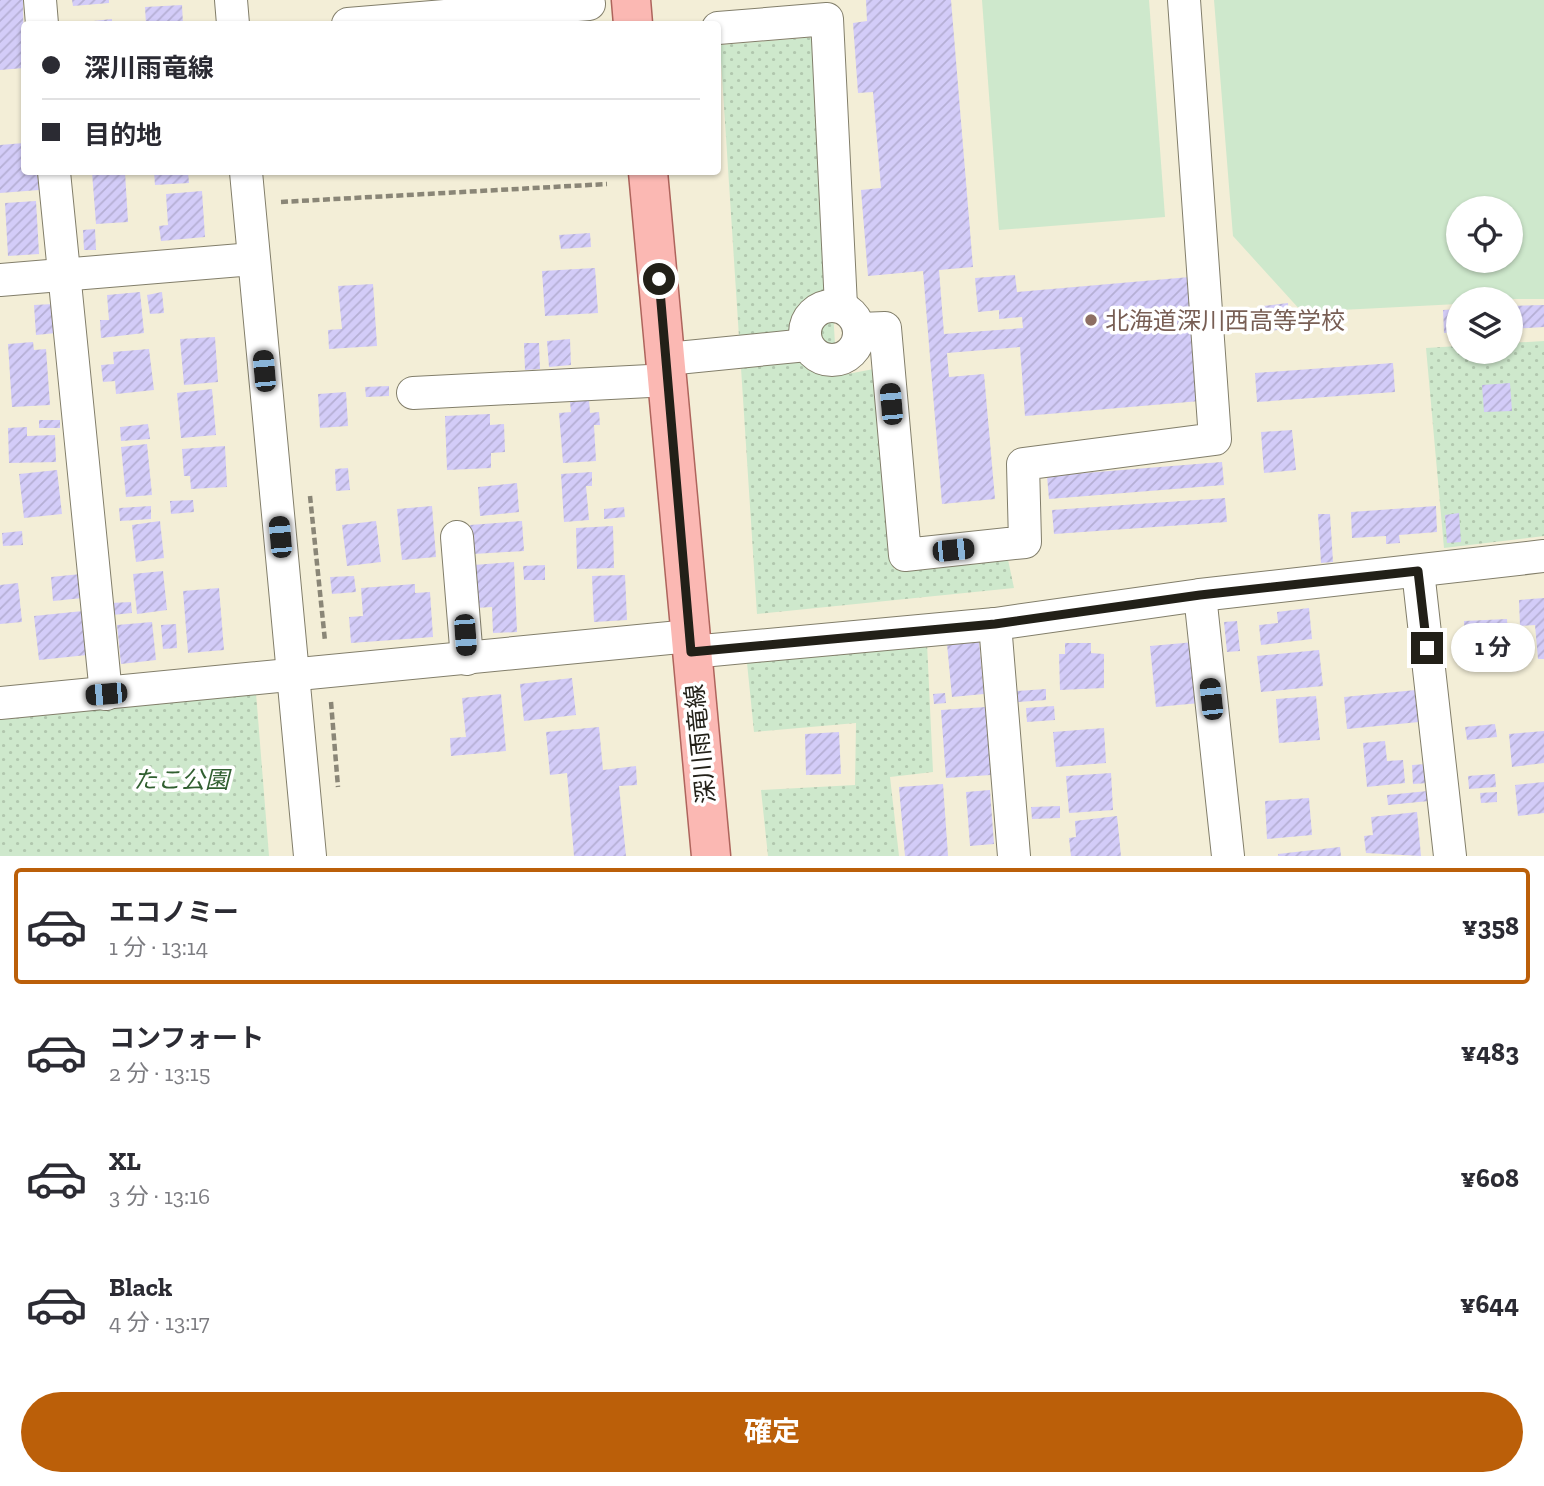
<!DOCTYPE html>
<html lang="ja">
<head>
<meta charset="utf-8">
<style>
	body { margin:0; font-family:"Zilla Slab","Noto Sans JP",serif; background:#f2f2f3; color:#2b2b33; height:100vh; display:flex; flex-direction:column; font-size:26px; white-space:nowrap }
	* { box-sizing:border-box; margin:0 }
	p { font-size:23px; color:#7c7c81 }
	.icon { flex:none; width:38px; height:38px; fill:none; stroke:currentColor; stroke-width:2; stroke-linecap:round; stroke-linejoin:round }
	.map { position:relative; height:856px; overflow:hidden }
	.sheet { display:flex; flex-direction:column; background:#fff; flex:1 }
	.sheet>* { flex:none }
	.top-card { position:absolute; left:21px; top:21px; width:700px; height:154px; border-radius:7px; box-shadow:0 2px 5px #0004; display:grid; align-content:center; height:154px; padding:0 21px; background:#fff }
	.fabs { position:absolute; left:1446px; top:196px; display:grid; gap:14px }
	.fabs a { display:grid; place-items:center; width:77px; height:77px; border-radius:50%; background:#fff; box-shadow:0 2px 5px #0004; font-size:35px }
	.end { position:absolute; width:32px; height:32px; margin:-16px; border:9px solid #222018; background:#fff; box-shadow:0 0 0 4px #fff }
	.from { border-radius:50% }
	.bubble { position:absolute; height:49px; border-radius:24px; background:#fff; box-shadow:0 2px 5px #0004; font-size:23px; font-weight:700; line-height:49px; text-align:center }
	.car { position:absolute; width:21px; height:42px; margin:-21px -10px; border-radius:9px; box-shadow:0 0 5px 2px #0007; background:linear-gradient(#222 24%,#8ab4d8 0 40%,#222 0 76%,#8ab4d8 0 86%,#222 0) }
	.top-card b { display:flex; align-items:center; gap:24px; height:66px; font-size:26px }
	.top-card b+b { border-top:2px solid #e1e1e2 }
	.top-card i { width:18px; height:18px; background:#2b2b33 }
	ul { padding:12px 0 0; list-style:none }
	li { display:flex; align-items:center; gap:21px; height:116px; margin:0 14px 10px; padding:0 7px; border:4px solid transparent; border-radius:7px }
	li div { flex:1 }
	li b { display:block; font-size:26px }
	li em { font-style:normal; font-weight:700 }
	li.active { border-color:#bb5f09 }
	li>.icon { width:63px; height:63px; stroke-width:1.5 }
	.button { display:flex; gap:14px; margin-top:auto; padding:14px 21px }
	.button a { flex:1; height:80px; border-radius:42px; background:#bb5f09; color:#fff; font-size:28px; font-weight:700; line-height:80px; text-align:center }
	.map>svg:first-child { display:block }
</style>
</head>
<body>
<div class="map">
<svg width="1544" height="856" viewBox="0 0 1544 856">
	<defs>
		<pattern id="green-dots" width="8" height="8" patternUnits="userSpaceOnUse" patternTransform="scale(1.75)"><rect width="8" height="8" fill="#cee8cc"/><path d="M2 2h.1M6 6h.1" fill="none" stroke="#b1c7ae" stroke-width="1.8" stroke-linecap="round"/></pattern>
		<pattern id="building-hatch" width="6" height="6" patternUnits="userSpaceOnUse" patternTransform="scale(1.75)"><rect width="6" height="6" fill="#d3ccf8"/><path d="M-1 1l2-2M0 6l6-6M5 7l2-2" fill="none" stroke="#b5afd4"/></pattern>
	</defs>
	<rect width="100%" height="100%" fill="#f3eed7"/>
	<g fill="url(#green-dots)">
		<path d="M816 37 837 376 879 368 894 569 1007 555 1014 588 757 614 720 45Z"/>
		<path d="M1544 341V536L1444 548 1426 348 1458 346V352H1510V343Z"/>
		<path d="M927 643 933 772 890 777 899 856H768L761 790 855 785 856 723 754 732 746 653Z"/>
		<path d="M256 693 269 856H0V719Z"/>
	</g>
	<g fill="#cee8cc" fill-rule="evenodd">
		<path d="M982 0H1149L1165 217 999 230Z"/>
		<path d="M1214 0H1544V299H1458V304L1302 312 1233 236ZM1458 208H1510V261H1458Z"/>
	</g>
	<g fill="url(#building-hatch)">
		<path d="M0 0H23L24 68 0 70Z"/>
		<path d="M72 0H109V3L73 6Z"/>
		<path d="M866 0H951L973 267 939 270 944 334 1023 328 1022 317 999 319V310L978 312 975 278 1015 275 1017 292 1190 277 1200 401 1025 416 1020 347 947 353 949 377 984 374 995 499 942 504 923 271 868 276 861 190 881 188 873 92 858 93 853 23 867 21Z"/>
		<path d="M182 5 183 24H146L145 7Z"/>
		<path d="M112 19V24H75V23Z"/>
		<path d="M24 143V172H37L39 190 0 193V145Z"/>
		<path d="M92 172H125L128 222 96 224Z"/>
		<path d="M154 172H188L189 183 155 185Z"/>
		<path d="M202 191 205 237 161 241 159 226 168 225 166 194Z"/>
		<path d="M36 201 39 254 8 256 5 203Z"/>
		<path d="M95 229 96 250H84L83 230Z"/>
		<path d="M590 233 591 247 561 249 559 235Z"/>
		<path d="M595 268 598 313 545 316 542 271Z"/>
		<path d="M373 284 377 346 329 349 328 330 342 329 338 286Z"/>
		<path d="M140 292 144 333 101 338 100 320H109L107 295Z"/>
		<path d="M162 292 164 313 150 314 147 295Z"/>
		<path d="M1288 303 1289 329 1266 331 1263 306Z"/>
		<path d="M54 304 56 333 36 335 34 305Z"/>
		<path d="M1544 305V327L1510 329V306Z"/>
		<path d="M1458 309V332L1444 333 1443 310Z"/>
		<path d="M215 337 218 382 184 385 180 339Z"/>
		<path d="M570 339 571 365 549 367 547 341Z"/>
		<path d="M33 342 34 350 46 349 50 405 12 407 8 344Z"/>
		<path d="M524 343H539L540 369 525 370Z"/>
		<path d="M149 349 154 390 116 394 115 381 103 382 101 365 114 364 113 352Z"/>
		<path d="M1393 363 1395 392 1257 402 1255 373Z"/>
		<path d="M1510 383 1512 411 1484 412 1482 385Z"/>
		<path d="M389 386V396L366 397 365 387Z"/>
		<path d="M212 389 216 435 181 438 177 393Z"/>
		<path d="M346 392 348 426 320 428 318 394Z"/>
		<path d="M589 400 590 413 599 412 600 425H594L596 461 563 463 559 413 571 412 570 402Z"/>
		<path d="M490 414V425L504 424 505 452 491 453V468L447 470 445 416Z"/>
		<rect x="39" y="420" width="21" height="8"/>
		<path d="M148 424 150 439 121 441 120 427Z"/>
		<path d="M27 427V436L55 435 56 462 9 463 8 428Z"/>
		<path d="M1292 430 1296 470 1264 473 1261 432Z"/>
		<path d="M147 444 152 495 126 497 121 447Z"/>
		<path d="M225 446 227 487 191 489 190 476H184L182 449Z"/>
		<path d="M1222 462 1224 485 1049 499 1047 476Z"/>
		<path d="M348 468 350 490 336 491 335 469Z"/>
		<path d="M57 470 62 514 24 518 19 474Z"/>
		<path d="M592 472V486H586L589 520 564 522 561 474Z"/>
		<path d="M517 483 519 512 480 516 478 487Z"/>
		<path d="M1225 498 1227 522 1054 534 1052 510Z"/>
		<path d="M193 500 194 512 171 514 170 501Z"/>
		<path d="M151 506V519L120 521 119 508Z"/>
		<path d="M432 506 436 557 402 560 397 509Z"/>
		<path d="M1436 506 1437 532 1399 535 1400 543 1386 544V536L1352 538 1351 512Z"/>
		<path d="M624 507 625 517 604 519V509Z"/>
		<path d="M1459 513 1461 542 1447 543 1445 515Z"/>
		<path d="M1318 514H1330L1333 562 1321 563Z"/>
		<path d="M160 521 164 558 136 562 132 525Z"/>
		<path d="M376 521 381 562 347 566 342 525Z"/>
		<path d="M522 521 524 551 473 554 470 525Z"/>
		<path d="M613 526 614 568 577 569 576 528Z"/>
		<path d="M22 531 23 545 3 546 2 533Z"/>
		<path d="M514 562 517 632 493 633 492 607 475 608 473 565Z"/>
		<path d="M545 565V580H524L523 566Z"/>
		<path d="M163 571 167 610 137 614 133 574Z"/>
		<path d="M81 574 83 598 53 601 51 577Z"/>
		<path d="M625 575 627 620 594 622 592 576Z"/>
		<path d="M354 576 356 592 332 594 330 577Z"/>
		<path d="M18 583 22 622 0 624V585Z"/>
		<path d="M415 584V593L430 592 433 637 351 643 349 617 363 616 361 588Z"/>
		<path d="M219 588 224 650 188 653 183 591Z"/>
		<path d="M1544 598V659H1538L1535 625 1520 626 1519 600Z"/>
		<path d="M131 602 132 613 112 615 111 603Z"/>
		<path d="M1309 608 1312 639 1261 645 1259 625 1278 623 1277 612Z"/>
		<path d="M83 611 87 655 39 660 34 616Z"/>
		<path d="M1507 619 1509 661 1466 664 1464 621Z"/>
		<path d="M1237 621 1240 651 1227 652 1224 622Z"/>
		<path d="M152 622 156 660 121 664 117 625Z"/>
		<path d="M176 624 177 648 163 649 161 625Z"/>
		<path d="M979 641 984 694 952 697 947 644Z"/>
		<path d="M1195 642 1200 703 1156 707 1150 646Z"/>
		<path d="M1065 643H1091V653L1104 654V688L1060 690 1059 654H1065Z"/>
		<path d="M1319 650 1323 686 1261 692 1257 656Z"/>
		<path d="M572 678 576 715 524 721 520 684Z"/>
		<path d="M1046 689V700L1018 702 1017 691Z"/>
		<path d="M1416 690 1419 722 1347 729 1344 697Z"/>
		<path d="M945 693 946 703 934 704 933 694Z"/>
		<path d="M501 694 506 751 451 756 450 738 466 737 462 698Z"/>
		<path d="M1316 696 1320 740 1279 743 1276 699Z"/>
		<path d="M1054 706 1055 720 1027 722 1026 708Z"/>
		<path d="M986 707 991 775 946 778 941 710Z"/>
		<path d="M1495 724 1497 737 1467 740 1465 727Z"/>
		<path d="M599 727 603 770 636 766 637 785 619 786 626 856H574L567 773 550 775 546 732Z"/>
		<path d="M1104 728 1106 763 1056 767 1053 732Z"/>
		<path d="M1544 731V763L1512 767 1509 734Z"/>
		<path d="M839 732 841 774 806 775 805 734Z"/>
		<path d="M1385 741 1387 761 1403 760 1405 783 1367 787 1363 743Z"/>
		<path d="M1427 764 1428 783 1413 784 1412 765Z"/>
		<path d="M1111 773 1113 810 1069 813 1066 776Z"/>
		<path d="M1495 774 1496 787 1469 789 1468 776Z"/>
		<path d="M1544 782V813L1518 816 1515 785Z"/>
		<path d="M943 784 948 856H905L899 787Z"/>
		<path d="M990 790 994 844 970 846 966 792Z"/>
		<path d="M1428 791 1429 801 1388 805 1387 795Z"/>
		<path d="M1497 792V802L1481 803 1480 793Z"/>
		<path d="M1309 798 1312 835 1267 839 1265 801Z"/>
		<path d="M1060 806V818L1032 819 1031 807Z"/>
		<path d="M1417 812 1421 856 1366 853 1364 836 1373 835 1371 817Z"/>
		<path d="M1117 816 1121 856H1071L1069 838 1076 837 1075 821Z"/>
		<path d="M1340 847 1341 856H1278V854Z"/>
	</g>
	<g fill="none" stroke-linecap="round" stroke-linejoin="round">
		<g stroke="#827e6a" stroke-width="34">
			<g id="minor">
				<path d="M40 0 42 24"/>
				<path d="M231 0 233 24"/>
				<path d="M348 24 589 4"/>
				<path d="M718 28 827 19 841 306"/>
				<path d="M54 172 106 694"/>
				<path d="M246 172 310 856"/>
				<path d="M0 280 253 259"/>
				<circle cx="832" cy="333" r="27"/>
				<path d="M860 329 885 328 905 555 1025 542 1023 464 1215 439 1184 0"/>
				<path d="M667 359 807 345"/>
				<path d="M413 393 669 380"/>
				<path d="M457 537 467 659"/>
				<path d="M1418 571 1450 856"/>
				<path d="M1200 595 1228 856"/>
				<path d="M995 624 1014 856"/>
				<path d="M691 652 995 624 1200 595 1544 556"/>
				<path d="M0 703 690 636"/>
			</g>
		</g>
		<g stroke="#ae645c" stroke-width="41">
			<g id="major">
				<path d="M631 0 633 24"/>
				<path d="M648 172 711 856"/>
			</g>
		</g>
		<g stroke="#8a8677" stroke-width="4.5" stroke-dasharray="7 3.5" stroke-linecap="butt">
			<path d="M281 202 607 184"/>
			<path d="M310 496 325 641"/>
			<path d="M331 702 338 787"/>
		</g>
		<use href="#minor" stroke="#fff" stroke-width="32"/>
		<use href="#major" stroke="#fbb8b3" stroke-width="38"/>
	</g>
	<g fill="none" stroke-linecap="round" stroke-linejoin="round">
		<path stroke="#222018" stroke-width="9" d="M659 279 691 652 995 624 1200 595 1418 571 1427 648"/>
	</g>
	<circle fill="#8d6e63" stroke="#fff" stroke-width="2.5" cx="1091" cy="320" r="7"/>
	<g text-anchor="middle" dominant-baseline="central" stroke-width="7" stroke-linejoin="round" paint-order="stroke">
		<g font-size="24" fill="#785e54" stroke="#fff" text-anchor="start">
			<text x="1105" y="320">北海道深川西高等学校</text>
		</g>
		<g font-size="24" fill="#222018" stroke="#fff">
			<text transform="translate(700 744) rotate(-96)">深川雨竜線</text>
		</g>
		<g font-size="24" font-style="italic" fill="#315f30" stroke="#fff">
			<text x="181" y="779">たこ公園</text>
		</g>
	</g>
</svg>
<div class="fabs">
<a><svg class="icon" aria-label="locate" viewBox="0 0 24 24"><circle cx="12" cy="12" r="6"/><path d="M12 2v4M12 18v4M2 12h4M18 12h4"/></svg></a>
<a><svg class="icon" aria-label="layers" viewBox="0 0 24 24"><path d="M12 4l9 5-9 5-9-5zM3 14l9 5 9-5"/></svg></a>
</div>
<i class="end from" style="left:659px;top:279px"></i>
<i class="end" style="left:1427px;top:648px"></i>
<div class="bubble" style="left:1451px;top:623px;width:84px">1 分</div>
<i class="car" style="left:264px;top:371px;rotate:355deg"></i>
<i class="car" style="left:891px;top:404px;rotate:355deg"></i>
<i class="car" style="left:280px;top:537px;rotate:355deg"></i>
<i class="car" style="left:953px;top:550px;rotate:84deg"></i>
<i class="car" style="left:465px;top:635px;rotate:176deg"></i>
<i class="car" style="left:106px;top:694px;rotate:265deg"></i>
<i class="car" style="left:1211px;top:699px;rotate:354deg"></i>
<div class="top-card">
<b><i class="from"></i>深川雨竜線</b>
<b><i></i>目的地</b>
</div>
</div>
<section class="sheet">
<ul>
<li class="active"><svg class="icon" aria-label="car" viewBox="0 0 24 24"><path d="M5 17H2v-5l4-1 3-4h7l3 4 3 1v5h-3M9 17h6M6 11h13"/><circle cx="7" cy="17" r="2"/><circle cx="17" cy="17" r="2"/></svg><div><b>エコノミー</b><p>1 分 · 13:14</p></div><em>¥358</em></li>
<li><svg class="icon" aria-label="car" viewBox="0 0 24 24"><path d="M5 17H2v-5l4-1 3-4h7l3 4 3 1v5h-3M9 17h6M6 11h13"/><circle cx="7" cy="17" r="2"/><circle cx="17" cy="17" r="2"/></svg><div><b>コンフォート</b><p>2 分 · 13:15</p></div><em>¥483</em></li>
<li><svg class="icon" aria-label="car" viewBox="0 0 24 24"><path d="M5 17H2v-5l4-1 3-4h7l3 4 3 1v5h-3M9 17h6M6 11h13"/><circle cx="7" cy="17" r="2"/><circle cx="17" cy="17" r="2"/></svg><div><b>XL</b><p>3 分 · 13:16</p></div><em>¥608</em></li>
<li><svg class="icon" aria-label="car" viewBox="0 0 24 24"><path d="M5 17H2v-5l4-1 3-4h7l3 4 3 1v5h-3M9 17h6M6 11h13"/><circle cx="7" cy="17" r="2"/><circle cx="17" cy="17" r="2"/></svg><div><b>Black</b><p>4 分 · 13:17</p></div><em>¥644</em></li>
</ul>
<div class="button"><a>確定</a></div>
</section>
</body>
</html>
